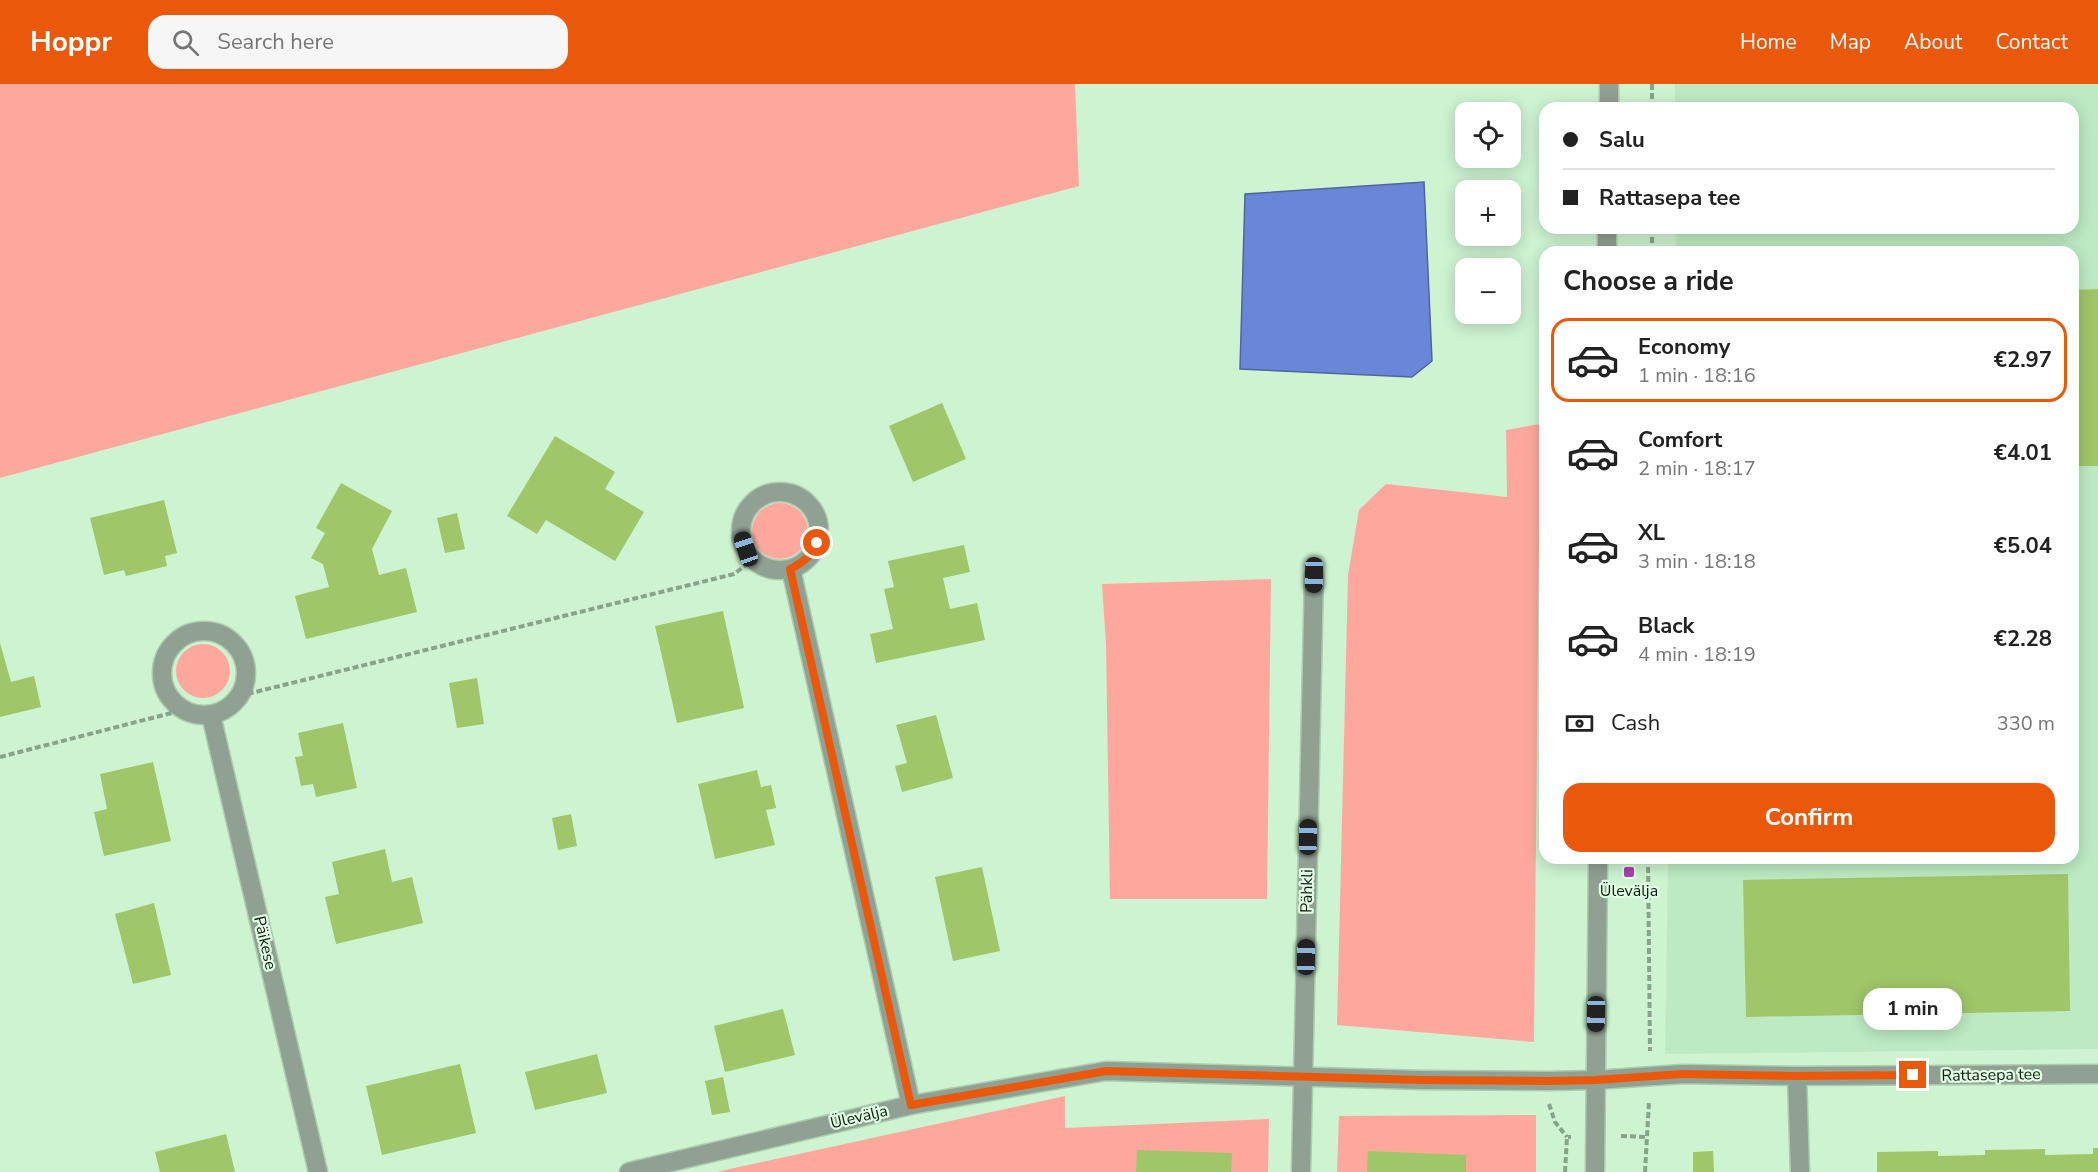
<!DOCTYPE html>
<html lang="en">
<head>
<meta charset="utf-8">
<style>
	body { margin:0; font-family:"Nunito Sans",sans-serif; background:#f6f6f6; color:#222; height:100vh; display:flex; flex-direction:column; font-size:22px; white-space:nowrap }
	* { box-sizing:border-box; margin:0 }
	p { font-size:20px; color:#767676 }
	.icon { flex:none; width:33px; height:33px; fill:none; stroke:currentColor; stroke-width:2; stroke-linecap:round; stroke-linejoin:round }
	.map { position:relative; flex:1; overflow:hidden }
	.drawer { position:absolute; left:1539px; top:162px; width:540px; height:618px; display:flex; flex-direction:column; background:#fff; border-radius:18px; box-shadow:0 3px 15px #0003 }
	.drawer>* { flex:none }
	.top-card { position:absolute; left:1539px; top:18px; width:540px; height:132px; border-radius:18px; box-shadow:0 3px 15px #0003; display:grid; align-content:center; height:132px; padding:0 24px; background:#fff }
	.tools { position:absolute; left:1455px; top:18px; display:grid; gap:12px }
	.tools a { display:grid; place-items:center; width:66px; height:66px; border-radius:12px; background:#fff; box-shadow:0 3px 15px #0003; font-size:30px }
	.end { position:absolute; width:27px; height:27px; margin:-14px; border:8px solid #ea580c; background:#fff; box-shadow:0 0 0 3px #fff }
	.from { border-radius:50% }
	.bubble { position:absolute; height:42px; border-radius:18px; background:#fff; box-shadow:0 3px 15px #0003; font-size:20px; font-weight:700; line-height:42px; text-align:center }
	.car { position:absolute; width:18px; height:36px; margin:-18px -9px; border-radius:8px; box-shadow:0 0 4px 2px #0007; background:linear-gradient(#222 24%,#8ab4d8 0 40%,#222 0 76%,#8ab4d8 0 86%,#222 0) }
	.top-card b { display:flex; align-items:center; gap:21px; height:57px; font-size:22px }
	.top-card b+b { border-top:2px solid #e0e0e0 }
	.top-card i { width:15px; height:15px; background:#222 }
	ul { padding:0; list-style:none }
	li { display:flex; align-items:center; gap:18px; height:84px; margin:0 12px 9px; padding:0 12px; border:3px solid transparent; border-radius:18px }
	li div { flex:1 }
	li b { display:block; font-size:22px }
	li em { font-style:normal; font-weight:700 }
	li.selected { border-color:#ea580c }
	li>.icon { width:54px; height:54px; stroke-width:1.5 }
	h2 { padding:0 24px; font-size:27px; line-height:72px }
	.pay { display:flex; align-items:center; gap:15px; height:66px; padding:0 24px; font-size:22px }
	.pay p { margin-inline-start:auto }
	.button { display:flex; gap:12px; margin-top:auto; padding:12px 24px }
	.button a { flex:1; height:69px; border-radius:18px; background:#ea580c; color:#fff; font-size:24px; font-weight:700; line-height:69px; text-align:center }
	header { display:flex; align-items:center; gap:36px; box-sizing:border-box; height:84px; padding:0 30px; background:#ea580c; color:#fff }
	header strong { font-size:28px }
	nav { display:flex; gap:33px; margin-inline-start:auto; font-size:21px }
	.search { width:420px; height:54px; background:#f6f6f6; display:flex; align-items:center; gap:15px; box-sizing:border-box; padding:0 21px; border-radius:18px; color:#767676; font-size:22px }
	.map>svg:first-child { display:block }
</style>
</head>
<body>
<header>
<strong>Hoppr</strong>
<div class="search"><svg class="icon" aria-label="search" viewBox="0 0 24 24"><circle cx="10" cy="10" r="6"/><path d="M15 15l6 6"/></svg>Search here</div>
<nav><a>Home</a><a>Map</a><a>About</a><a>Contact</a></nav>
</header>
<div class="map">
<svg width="2098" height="1088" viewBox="0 0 2098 1088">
	<rect width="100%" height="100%" fill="#cdf3d1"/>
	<path fill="#bdeac2" d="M1675 0H2098V965L1665 970 1668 774H2073V168H1676V144H2073V24H1675Z"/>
	<g fill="#fea89d">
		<path d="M0 0H1075L1079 102 0 394Z"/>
		<path d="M1540 340 1534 958 1337 941 1348 491 1359 426 1386 400 1507 413 1506 346Z"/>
		<circle cx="780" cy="447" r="28"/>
		<path d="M1271 495 1267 815H1110L1106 560 1102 500Z"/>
		<circle cx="203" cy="587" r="27"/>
		<path d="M1065 1012V1044L1269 1035 1268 1088H716Z"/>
		<path d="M1536 1031V1088H1337L1339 1032Z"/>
	</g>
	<path fill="#6986d9" stroke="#4e669d" stroke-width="1.5" d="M1424 98 1432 277 1412 293 1240 285 1245 110Z"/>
	<g fill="#9fc668">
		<path d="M1463 180H1486V184H1466V213H1463Z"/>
		<path d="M2098 205V382H2073V206Z"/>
		<path d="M942 319 966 375 913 398 889 342Z"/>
		<path d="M555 352 615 388 605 405 644 428 615 477 546 436 537 450 507 432Z"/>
		<path d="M341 399 392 427 372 465 379 491 406 484 417 528 306 555 295 512 329 503 323 480 311 474 325 449 316 444Z"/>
		<path d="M164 416 177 469 165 472 167 482 126 492 124 486 104 491 90 434Z"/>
		<path d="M457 429 465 465 445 469 437 434Z"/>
		<path d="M964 461 970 488 943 494 950 525 977 519 985 556 876 579 870 550 893 545 884 505 894 503 888 477Z"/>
		<path d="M723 527 744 624 677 639 655 542Z"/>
		<path d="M0 559 11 598 34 592 41 623 0 633Z"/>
		<path d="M477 594 484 640 457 644 449 599Z"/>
		<path d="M936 631 953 694 902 708 895 682 907 679 896 641Z"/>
		<path d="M343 639 357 704 316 713 313 700 301 702 295 673 303 672 298 649Z"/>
		<path d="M153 678 171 757 104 772 94 728 107 725 100 690Z"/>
		<path d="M757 686 761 703 771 701 776 724 766 726 775 761 715 775 698 700Z"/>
		<path d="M571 730 577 762 558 766 552 734Z"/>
		<path d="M385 765 392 798 412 793 423 839 336 860 325 813 339 810 332 778Z"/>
		<path d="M982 783 1000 867 953 877 935 793Z"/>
		<path d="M2068 790 2070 927 1746 933 1743 796Z"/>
		<path d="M154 819 171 891 133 900 115 830Z"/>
		<path d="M783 925 795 971 725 988 714 942Z"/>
		<path d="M597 970 607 1009 535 1026 525 988Z"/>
		<path d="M460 980 476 1049 382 1071 366 1002Z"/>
		<path d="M723 993 730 1028 712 1031 705 997Z"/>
		<path d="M226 1050 235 1088H160L155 1068Z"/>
		<path d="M2093 1064H2098V1088H1877V1068L1938 1067V1072L1985 1071V1066L2045 1065V1071L2093 1070Z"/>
		<path d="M1137 1066 1232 1069 1231 1088H1136Z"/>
		<path d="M1368 1067 1466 1071V1088H1367Z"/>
		<path d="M1713 1067 1714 1088H1693V1068Z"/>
	</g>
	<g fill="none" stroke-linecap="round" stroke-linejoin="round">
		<g stroke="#abccae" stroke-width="21">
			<g id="minor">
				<path d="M1609 24V0"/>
				<path d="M1607 168V144"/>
				<circle cx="780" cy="447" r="39"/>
				<path d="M791 485 911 1021"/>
				<circle cx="204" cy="589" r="42"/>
				<path d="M211 631 318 1088"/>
				<path d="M1797 992 1800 1088"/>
				<path d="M629 1088 911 1021 1106 987 1422 996 1548 997 1595 996 1683 990 1797 992 2098 990"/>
				<path d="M1301 1088 1314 491"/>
				<path d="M1595 1088 1598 774"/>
			</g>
		</g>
		<g stroke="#87a38a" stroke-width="4" stroke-dasharray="6 3" stroke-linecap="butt">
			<path d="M1652 0V24"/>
			<path d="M1652 144V168"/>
			<path d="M239 612 734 490 754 475"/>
			<path d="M0 673 183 626"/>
			<path d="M1648 774 1650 967"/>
			<path d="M1549 1020 1555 1038 1567 1053"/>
			<path d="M1621 1052 1647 1053"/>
			<path d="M1565 1088 1567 1053H1571"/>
			<path d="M1645 1088 1649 1017"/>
		</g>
		<use href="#minor" stroke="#90a092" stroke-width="18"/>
	</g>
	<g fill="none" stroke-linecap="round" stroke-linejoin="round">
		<path stroke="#ea580c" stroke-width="8" d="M817 459C811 472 804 478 790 485L911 1021 1106 987 1422 996 1548 997 1595 996 1683 990 1797 992 1913 991"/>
	</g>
	<rect fill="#a843a7" stroke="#e0fee3" stroke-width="2" x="1623" y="782" width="12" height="12" rx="3"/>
	<g text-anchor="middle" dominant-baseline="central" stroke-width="4.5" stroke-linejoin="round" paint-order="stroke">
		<g font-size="16" fill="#0f1c10" stroke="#e0fee3">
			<text transform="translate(1307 807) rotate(-89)">Pähkli</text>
			<text transform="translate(265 859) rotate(77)">Päikese</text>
			<text transform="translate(1991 991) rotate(-1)">Rattasepa tee</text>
			<text transform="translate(859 1033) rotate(-13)">Ülevälja</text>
		</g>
		<g font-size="16" fill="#0f1c10" stroke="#e0fee3">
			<text x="1629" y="807">Ülevälja</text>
		</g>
	</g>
</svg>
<div class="tools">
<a><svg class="icon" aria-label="locate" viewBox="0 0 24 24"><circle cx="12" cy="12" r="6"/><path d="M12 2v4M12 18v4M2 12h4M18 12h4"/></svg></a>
<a>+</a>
<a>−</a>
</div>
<i class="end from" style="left:817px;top:459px"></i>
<i class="end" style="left:1913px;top:991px"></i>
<div class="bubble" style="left:1863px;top:904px;width:99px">1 min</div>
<i class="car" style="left:746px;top:465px;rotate:341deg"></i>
<i class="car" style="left:1314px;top:491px;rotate:181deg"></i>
<i class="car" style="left:1308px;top:753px;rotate:1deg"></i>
<i class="car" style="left:1306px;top:873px;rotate:1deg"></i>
<i class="car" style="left:1596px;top:930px;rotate:181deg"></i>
<div class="top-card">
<b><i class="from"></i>Salu</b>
<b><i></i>Rattasepa tee</b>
</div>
<section class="drawer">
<h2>Choose a ride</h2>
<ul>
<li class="selected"><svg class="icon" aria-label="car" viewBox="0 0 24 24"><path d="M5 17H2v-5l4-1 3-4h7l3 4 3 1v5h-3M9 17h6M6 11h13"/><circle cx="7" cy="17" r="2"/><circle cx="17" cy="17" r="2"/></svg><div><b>Economy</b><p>1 min · 18:16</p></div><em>€2.97</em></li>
<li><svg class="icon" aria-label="car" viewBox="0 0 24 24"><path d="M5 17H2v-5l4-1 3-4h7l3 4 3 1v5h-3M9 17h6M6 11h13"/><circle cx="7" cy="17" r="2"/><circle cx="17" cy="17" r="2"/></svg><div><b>Comfort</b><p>2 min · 18:17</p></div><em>€4.01</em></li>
<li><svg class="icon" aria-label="car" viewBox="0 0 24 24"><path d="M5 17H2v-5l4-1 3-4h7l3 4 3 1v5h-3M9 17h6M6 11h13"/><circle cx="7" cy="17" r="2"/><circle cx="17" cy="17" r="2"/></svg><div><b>XL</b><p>3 min · 18:18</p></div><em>€5.04</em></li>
<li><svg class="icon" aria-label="car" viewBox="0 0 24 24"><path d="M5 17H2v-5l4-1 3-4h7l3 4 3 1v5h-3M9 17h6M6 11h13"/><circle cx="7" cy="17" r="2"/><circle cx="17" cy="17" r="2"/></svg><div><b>Black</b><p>4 min · 18:19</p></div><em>€2.28</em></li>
</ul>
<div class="pay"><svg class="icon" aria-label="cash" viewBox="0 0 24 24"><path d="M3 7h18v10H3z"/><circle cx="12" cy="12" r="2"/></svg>Cash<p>330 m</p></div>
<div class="button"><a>Confirm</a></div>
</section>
</div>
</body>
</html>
